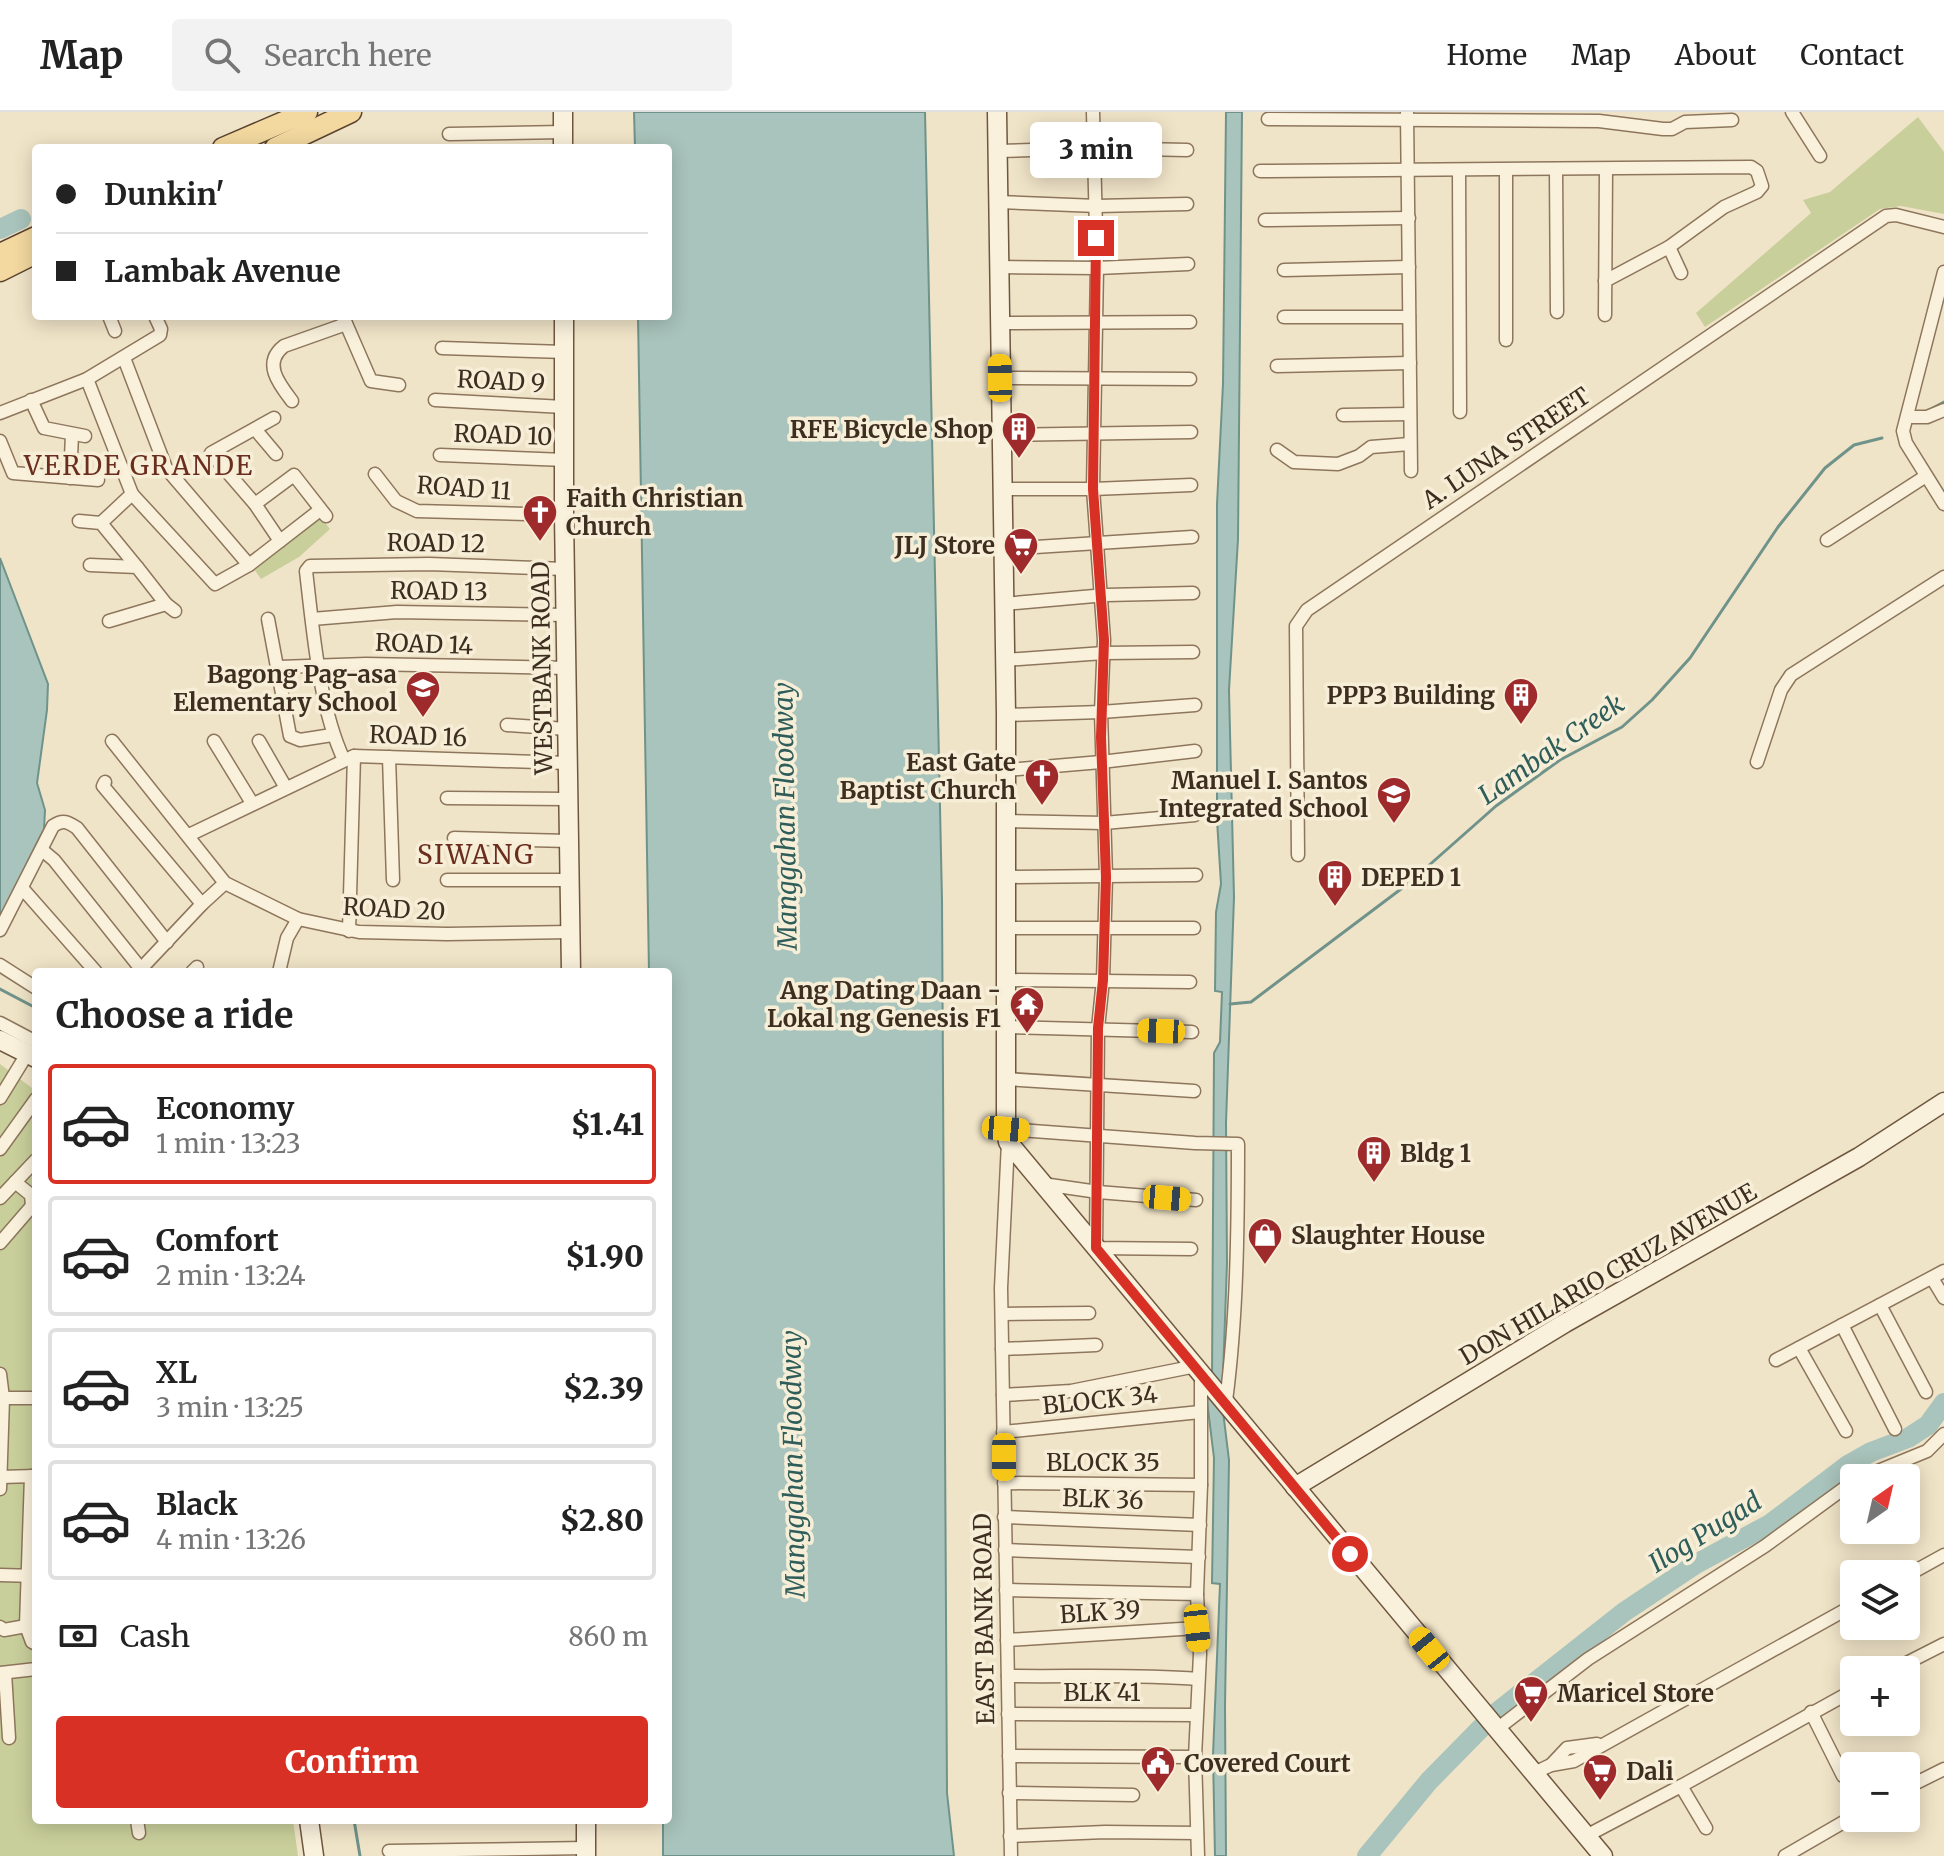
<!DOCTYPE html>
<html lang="en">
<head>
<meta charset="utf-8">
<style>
	body { margin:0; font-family:Merriweather,serif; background:#f2f2f2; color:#222; height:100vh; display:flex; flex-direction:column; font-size:30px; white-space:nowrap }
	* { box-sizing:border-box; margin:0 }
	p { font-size:26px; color:#767676 }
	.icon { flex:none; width:44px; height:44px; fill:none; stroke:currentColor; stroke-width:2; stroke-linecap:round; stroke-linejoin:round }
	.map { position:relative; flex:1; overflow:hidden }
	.drawer { position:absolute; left:32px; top:856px; width:640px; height:856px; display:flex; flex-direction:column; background:#fff; border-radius:8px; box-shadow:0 4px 20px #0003 }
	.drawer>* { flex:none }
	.guide { position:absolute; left:32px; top:32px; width:640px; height:176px; border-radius:8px; box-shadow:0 4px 20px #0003; display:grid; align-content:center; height:176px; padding:0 24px; background:#fff }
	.needle { width:52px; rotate:34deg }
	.controls { position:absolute; left:1840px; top:1352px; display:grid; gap:16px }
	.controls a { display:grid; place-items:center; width:80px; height:80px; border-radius:8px; background:#fff; box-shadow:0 4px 20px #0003; font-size:40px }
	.end { position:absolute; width:36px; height:36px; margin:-18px; border:10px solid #d93025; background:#fff; box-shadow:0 0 0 4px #fff }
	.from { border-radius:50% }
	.bubble { position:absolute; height:56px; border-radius:8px; background:#fff; box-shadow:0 4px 20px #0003; font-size:26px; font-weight:800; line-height:56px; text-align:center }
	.car { position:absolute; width:24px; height:48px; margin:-24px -12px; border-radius:10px; box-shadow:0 0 6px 2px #0007; background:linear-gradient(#f5c518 24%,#345 0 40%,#f5c518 0 76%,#345 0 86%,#f5c518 0) }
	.guide b { display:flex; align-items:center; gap:28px; height:76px; font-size:30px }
	.guide b+b { border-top:2px solid #e0e0e0 }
	.guide i { width:20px; height:20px; background:#222 }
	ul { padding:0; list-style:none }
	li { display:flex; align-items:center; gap:24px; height:120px; margin:0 16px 12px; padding:0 8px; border:4px solid #e0e0e0; border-radius:8px }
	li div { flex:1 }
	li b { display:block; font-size:30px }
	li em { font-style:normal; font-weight:800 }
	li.current { border-color:#d93025 }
	li>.icon { width:72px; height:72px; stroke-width:1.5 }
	h2 { padding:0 24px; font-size:36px; line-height:96px }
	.pay { display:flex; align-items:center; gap:20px; height:88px; padding:0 24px; font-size:30px }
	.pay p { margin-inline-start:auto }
	.button { display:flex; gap:16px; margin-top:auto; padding:16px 24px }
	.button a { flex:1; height:92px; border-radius:8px; background:#d93025; color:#fff; font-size:32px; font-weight:800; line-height:92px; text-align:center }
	header { display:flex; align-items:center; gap:48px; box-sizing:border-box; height:112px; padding:0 40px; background:#fff; border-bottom:2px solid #e0e0e0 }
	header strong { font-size:38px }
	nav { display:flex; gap:44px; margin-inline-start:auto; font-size:28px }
	.search { width:560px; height:72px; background:#f2f2f2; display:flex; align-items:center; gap:20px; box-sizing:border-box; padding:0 28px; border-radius:8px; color:#767676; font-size:30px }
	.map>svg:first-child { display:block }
</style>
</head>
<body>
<header>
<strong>Map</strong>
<div class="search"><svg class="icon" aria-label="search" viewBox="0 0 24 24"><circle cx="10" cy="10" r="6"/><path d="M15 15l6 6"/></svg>Search here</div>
<nav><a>Home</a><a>Map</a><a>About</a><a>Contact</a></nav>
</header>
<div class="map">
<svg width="1944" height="1744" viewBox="0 0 1944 1744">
	<rect width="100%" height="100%" fill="#f0e4c8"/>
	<g fill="#c9cf9b">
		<path d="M1918 5 1944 40V102L1901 94 1880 97 1705 215 1696 201 1811 101 1803 88 1830 80Z"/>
		<path d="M319 403 330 417 299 445 261 467 252 454Z"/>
		<path d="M0 952 36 979V1708H293L298 1744H0Z"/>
	</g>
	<g fill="#a9c4bc" stroke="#6f938a" stroke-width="2">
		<path d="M634 0H925L942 788 947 1681 954 1744H663V1708H668V860H649L638 204H668V36H635Z"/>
		<path d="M1226 0H1242L1238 427 1229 578 1234 785 1226 1011 1227 1151 1222 1291 1229 1348 1225 1594 1226 1744H1215L1213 1643 1220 1472 1212 1471 1214 1346 1207 1289 1212 1266 1214 941 1220 930 1222 880 1215 879 1216 800 1221 772 1217 708V392L1223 272Z"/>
		<path d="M0 446 48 572 47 598 37 671 45 698 44 717 0 805Z"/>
	</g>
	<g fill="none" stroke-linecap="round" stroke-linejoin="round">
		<g stroke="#6f938a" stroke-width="3">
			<path d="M1933 296 1944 290"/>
			<path d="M0 877 36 896"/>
			<path d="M1230 892 1251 890 1409 771 1496 694 1560 648 1622 615 1652 588 1690 546 1778 415 1825 356 1854 333 1882 326"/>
			<path d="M354 1708 360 1744"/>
		</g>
		<g stroke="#a9c4bc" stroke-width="20">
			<path d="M0 117 21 107"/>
			<path d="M1496 1601 1624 1500 1696 1452 1770 1412 1848 1353 1871 1340 1908 1326 1928 1313 1944 1291"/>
			<path d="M1367 1744 1429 1669 1482 1615"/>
		</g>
		<g stroke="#8d765c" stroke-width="15">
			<g id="street">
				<path d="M1093 0 1097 156 1093 377 1104 528 1101 600 1106 765 1103 868 1098 916 1096 1136 1191 1137"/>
				<path d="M1407 0 1411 359"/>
				<path d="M1792 0 1820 44"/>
				<path d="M1268 7 1599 9 1663 17H1672L1685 10 1732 8"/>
				<path d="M449 22 563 20"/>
				<path d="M998 39 1095 36 1187 38"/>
				<path d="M1459 58 1460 300"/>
				<path d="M1556 58 1557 200"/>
				<path d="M1260 59 1751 55 1757 59 1762 74 1757 80 1724 95 1669 135 1605 169"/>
				<path d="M998 90 1097 94 1187 92"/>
				<path d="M1265 108 1409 106"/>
				<path d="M1669 135 1681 161"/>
				<path d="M999 155 1097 156 1188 152"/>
				<path d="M1284 158 1409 155"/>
				<path d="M1944 160 1903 319 1906 331 1944 392"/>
				<path d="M1605 203 1606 58"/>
				<path d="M109 204 115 219"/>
				<path d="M1284 205H1409"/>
				<path d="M344 207 371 269 399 273"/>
				<path d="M1000 211 1190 210"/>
				<path d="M1506 228V58"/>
				<path d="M442 236 565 240"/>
				<path d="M124 246 166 356 249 453"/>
				<path d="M1277 254 1410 251"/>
				<path d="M1000 266 1190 267"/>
				<path d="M87 267 132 382"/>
				<path d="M31 288 44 316 85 324"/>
				<path d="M435 288 564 295"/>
				<path d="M292 289C279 272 262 251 284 234L346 212"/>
				<path d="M0 301 87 267 160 223 161 217 155 204"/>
				<path d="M1343 303 1410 302"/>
				<path d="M1907 305H1927L1944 298"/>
				<path d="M274 306 211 341 255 392 280 429"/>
				<path d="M255 317 276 342"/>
				<path d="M1001 323 1191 320"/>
				<path d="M0 329 13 361 98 368"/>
				<path d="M1277 338 1294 350 1338 352 1359 344 1371 335 1410 332"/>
				<path d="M440 343 565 348"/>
				<path d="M375 362 396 389 417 399 564 403"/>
				<path d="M70 366 72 323"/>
				<path d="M1002 377H1093L1191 373"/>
				<path d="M255 392 294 363 326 404"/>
				<path d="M79 409 101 411 137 455"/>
				<path d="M101 411 132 382 215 472 249 453 320 398"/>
				<path d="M1827 428 1926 364"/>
				<path d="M1003 437 1192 425"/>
				<path d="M90 453 137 455 166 492"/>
				<path d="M1003 492 1106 483 1193 481"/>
				<path d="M268 507 290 624 300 628 332 623"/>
				<path d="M312 507 397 500 567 503"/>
				<path d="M109 509 166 492 175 499"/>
				<path d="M1004 548 1104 541 1193 540"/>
				<path d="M279 555 366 552 568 556"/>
				<path d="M1006 603 1101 600 1195 593"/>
				<path d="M507 613 567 617"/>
				<path d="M112 629 225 771 298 807 359 820 447 822 570 820"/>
				<path d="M214 629 252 691"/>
				<path d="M259 629 286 676"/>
				<path d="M389 645 393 768"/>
				<path d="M344 648C319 595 313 518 306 459L310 454 429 452 565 457"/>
				<path d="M1757 650 1781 578 1791 563 1944 465"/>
				<path d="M1006 658 1101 650 1195 639"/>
				<path d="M105 670 103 674 202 792 225 771"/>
				<path d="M447 686 568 687"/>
				<path d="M1006 709 1104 711 1195 703"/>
				<path d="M189 723 354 644 567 651"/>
				<path d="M454 726 569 729"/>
				<path d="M42 738 54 748 141 857"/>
				<path d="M1298 743 1296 514 1307 498 1886 104 1896 103 1944 115"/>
				<path d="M1005 765 1196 763"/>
				<path d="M447 768H569"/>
				<path d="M22 776 96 860"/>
				<path d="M1007 816H1194"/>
				<path d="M0 818 53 714C63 707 68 710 77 716L167 830"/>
				<path d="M349 819 354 644"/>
				<path d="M0 853 36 876"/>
				<path d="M138 860 202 792"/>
				<path d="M192 860 197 855"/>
				<path d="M279 860 287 826 298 807"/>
				<path d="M1006 868 1190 870"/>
				<path d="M0 911 36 930"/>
				<path d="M1007 915 1192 920"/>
				<path d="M1006 967 1194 979"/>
				<path d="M0 986 27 942"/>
				<path d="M1006 1017 1195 1031 1238 1032C1238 1117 1237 1205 1226 1289"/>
				<path d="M1008 1030 1001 1176 1011 1744"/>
				<path d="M0 1037 36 987"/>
				<path d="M1043 1072 1098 1080 1196 1088"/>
				<path d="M0 1086 36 1048"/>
				<path d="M0 1131 32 1094 31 1083 15 1070"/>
				<path d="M1932 1166 1944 1186"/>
				<path d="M1880 1193 1926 1280"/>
				<path d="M1002 1202 1089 1201"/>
				<path d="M1842 1213 1895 1317"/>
				<path d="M1799 1236 1846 1319"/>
				<path d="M1002 1237 1096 1233"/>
				<path d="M1776 1248 1944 1159"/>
				<path d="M0 1262 3 1286 0 1377"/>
				<path d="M1003 1283 1071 1279 1196 1254"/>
				<path d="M0 1286H36"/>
				<path d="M1003 1320 1200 1300"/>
				<path d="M31 1364 26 1514 32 1530 36 1532"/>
				<path d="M0 1365 36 1364"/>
				<path d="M1861 1366 1927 1339 1944 1322"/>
				<path d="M1004 1371 1201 1373"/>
				<path d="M1004 1405 1200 1413"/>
				<path d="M1005 1438 1199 1445"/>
				<path d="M0 1463 36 1464"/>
				<path d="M1906 1464 1944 1443"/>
				<path d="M1006 1478 1197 1482"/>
				<path d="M0 1515 4 1518 26 1514"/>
				<path d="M1007 1528 1197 1516"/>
				<path d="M1893 1558 1944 1532"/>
				<path d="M0 1561 36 1557"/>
				<path d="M5 1561 9 1626"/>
				<path d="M1008 1564C1071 1565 1135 1562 1198 1567"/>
				<path d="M1811 1600 1843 1664"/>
				<path d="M1008 1602 1196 1603"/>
				<path d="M1497 1617 1588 1547 1765 1434 1854 1369"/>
				<path d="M1009 1644 1195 1645"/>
				<path d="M1551 1653 1567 1636 1597 1632"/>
				<path d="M1534 1661 1551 1653 1574 1649 1854 1493"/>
				<path d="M1681 1674 1706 1716"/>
				<path d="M1906 1676 1944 1657"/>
				<path d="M1009 1681 1133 1683"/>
				<path d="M137 1708 139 1721"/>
				<path d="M1010 1724 1105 1720 1197 1721"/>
				<path d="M1586 1724 1681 1674 1854 1578"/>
				<path d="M389 1739 586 1736"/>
				<path d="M1198 1744 1195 1645 1200 1542 1197 1482 1201 1373V1260"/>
				<path d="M1785 1744 1854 1704"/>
			</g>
		</g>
		<g stroke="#6f573f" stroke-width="21">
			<g id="secondary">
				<path d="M563 0V36"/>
				<path d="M997 0 1006 603V1017L1008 1030 1603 1744"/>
				<path d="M564 204V403L571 860"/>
				<path d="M0 928 36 946"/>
				<path d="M1295 1375 1565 1211 1859 1045 1944 990"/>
				<path d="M309 1708 314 1744"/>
				<path d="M586 1708V1744"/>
			</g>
		</g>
		<g stroke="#5b4430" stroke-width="23">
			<g id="primary">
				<path d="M223 36 307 0"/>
				<path d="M275 36 351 0"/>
				<path d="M0 142 36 125"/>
				<path d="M0 159 36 141"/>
			</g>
		</g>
		<use href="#street" stroke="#faf1dc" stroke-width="12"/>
		<use href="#secondary" stroke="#faf1dc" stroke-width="18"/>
		<use href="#primary" stroke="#f3d9a0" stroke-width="20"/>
	</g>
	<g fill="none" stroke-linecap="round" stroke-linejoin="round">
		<path stroke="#d93025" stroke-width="10" d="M1096 126 1093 377 1104 528 1101 625 1106 765 1103 868 1098 916 1096 1136 1350 1442"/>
	</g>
	<defs>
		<g id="building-pin" transform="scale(1.8)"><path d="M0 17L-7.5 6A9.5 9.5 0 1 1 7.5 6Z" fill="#9e2a2b" stroke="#f7eed8"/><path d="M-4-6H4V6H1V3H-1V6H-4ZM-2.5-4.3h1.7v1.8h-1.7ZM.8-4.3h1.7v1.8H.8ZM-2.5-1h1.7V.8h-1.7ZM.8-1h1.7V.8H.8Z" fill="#fff"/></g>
		<g id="church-pin" transform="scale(1.8)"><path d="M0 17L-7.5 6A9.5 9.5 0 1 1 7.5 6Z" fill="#9e2a2b" stroke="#f7eed8"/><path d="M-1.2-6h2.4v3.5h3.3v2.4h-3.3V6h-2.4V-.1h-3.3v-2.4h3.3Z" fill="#fff"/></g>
		<g id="supermarket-pin" transform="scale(1.8)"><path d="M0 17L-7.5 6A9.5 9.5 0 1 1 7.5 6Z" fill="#9e2a2b" stroke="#f7eed8"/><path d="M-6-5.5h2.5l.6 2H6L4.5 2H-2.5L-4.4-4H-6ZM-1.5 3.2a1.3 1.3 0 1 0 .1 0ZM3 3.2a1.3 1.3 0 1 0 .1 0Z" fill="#fff"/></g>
		<g id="school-pin" transform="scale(1.8)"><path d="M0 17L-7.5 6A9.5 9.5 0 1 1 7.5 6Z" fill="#9e2a2b" stroke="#f7eed8"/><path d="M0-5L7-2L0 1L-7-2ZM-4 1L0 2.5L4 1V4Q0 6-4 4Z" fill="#fff"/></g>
		<g id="temple-pin" transform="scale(1.8)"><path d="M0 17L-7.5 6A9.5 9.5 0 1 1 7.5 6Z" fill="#9e2a2b" stroke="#f7eed8"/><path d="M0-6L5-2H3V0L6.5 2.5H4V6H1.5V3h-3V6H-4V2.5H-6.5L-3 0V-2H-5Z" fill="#fff"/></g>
		<g id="shop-pin" transform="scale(1.8)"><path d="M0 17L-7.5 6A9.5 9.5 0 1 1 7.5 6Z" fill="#9e2a2b" stroke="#f7eed8"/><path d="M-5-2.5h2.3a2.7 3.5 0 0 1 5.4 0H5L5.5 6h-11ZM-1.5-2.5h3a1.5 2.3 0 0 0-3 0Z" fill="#fff"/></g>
		<g id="civic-pin" transform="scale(1.8)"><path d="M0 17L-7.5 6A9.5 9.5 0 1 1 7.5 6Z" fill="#9e2a2b" stroke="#f7eed8"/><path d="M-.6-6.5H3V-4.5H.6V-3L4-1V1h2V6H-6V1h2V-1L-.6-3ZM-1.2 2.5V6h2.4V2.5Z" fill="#fff"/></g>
	</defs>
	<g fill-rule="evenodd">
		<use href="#building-pin" x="1019" y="317"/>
		<use href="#church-pin" x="540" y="400"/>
		<use href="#supermarket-pin" x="1021" y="433"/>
		<use href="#school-pin" x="423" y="576"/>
		<use href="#building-pin" x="1521" y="583"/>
		<use href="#church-pin" x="1042" y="664"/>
		<use href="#school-pin" x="1394" y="682"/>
		<use href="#building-pin" x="1335" y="765"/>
		<use href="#temple-pin" x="1027" y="892"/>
		<use href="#building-pin" x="1374" y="1041"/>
		<use href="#shop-pin" x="1265" y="1123"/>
		<use href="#supermarket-pin" x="1531" y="1581"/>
		<use href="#civic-pin" x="1158" y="1651"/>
		<use href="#supermarket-pin" x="1600" y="1659"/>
	</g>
	<g text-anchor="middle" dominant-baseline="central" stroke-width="7" stroke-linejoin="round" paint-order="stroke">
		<g font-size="24" fill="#3d2e20" stroke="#f7eed8">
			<text transform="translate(501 269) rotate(3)">ROAD 9</text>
			<text transform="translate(503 323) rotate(2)">ROAD 10</text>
			<text transform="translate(1506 336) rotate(-34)">A. LUNA STREET</text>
			<text transform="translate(464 376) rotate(4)">ROAD 11</text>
			<text transform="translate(436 431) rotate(1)">ROAD 12</text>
			<text transform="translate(439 479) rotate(1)">ROAD 13</text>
			<text transform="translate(424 532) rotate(2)">ROAD 14</text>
			<text transform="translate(542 556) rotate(-91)">WESTBANK ROAD</text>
			<text transform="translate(418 624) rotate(2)">ROAD 16</text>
			<text transform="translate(394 797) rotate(3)">ROAD 20</text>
			<text transform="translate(1608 1162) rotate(-30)">DON HILARIO CRUZ AVENUE</text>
			<text transform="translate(1100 1288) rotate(-6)">BLOCK 34</text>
			<text x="1103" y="1350">BLOCK 35</text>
			<text transform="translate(1103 1387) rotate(2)">BLK 36</text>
			<text transform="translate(1100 1500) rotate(-4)">BLK 39</text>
			<text transform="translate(984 1507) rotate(-91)">EAST BANK ROAD</text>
			<text x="1102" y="1580">BLK 41</text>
		</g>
		<g font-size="24" font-weight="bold" fill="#3d2e20" stroke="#f7eed8" text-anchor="end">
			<text x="993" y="317">RFE Bicycle Shop</text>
			<text x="566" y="386" text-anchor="start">Faith Christian<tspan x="566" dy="28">Church</tspan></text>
			<text x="995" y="433">JLJ Store</text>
			<text x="397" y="562">Bagong Pag-asa<tspan x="397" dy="28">Elementary School</tspan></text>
			<text x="1495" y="583">PPP3 Building</text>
			<text x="1016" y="650">East Gate<tspan x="1016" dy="28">Baptist Church</tspan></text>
			<text x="1368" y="668">Manuel I. Santos<tspan x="1368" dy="28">Integrated School</tspan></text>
			<text x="1361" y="765" text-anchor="start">DEPED 1</text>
			<text x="1001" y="878">Ang Dating Daan -<tspan x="1001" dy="28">Lokal ng Genesis F1</tspan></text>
			<text x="1400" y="1041" text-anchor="start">Bldg 1</text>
			<text x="1291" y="1123" text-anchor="start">Slaughter House</text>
			<text x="1557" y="1581" text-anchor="start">Maricel Store</text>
			<text x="1184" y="1651" text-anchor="start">Covered Court</text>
			<text x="1626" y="1659" text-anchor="start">Dali</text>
		</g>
		<g font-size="26" letter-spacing="2" fill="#6b2e1e" stroke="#f7eed8">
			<text x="139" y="353">VERDE GRANDE</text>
			<text x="476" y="742">SIWANG</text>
		</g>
		<g font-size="26" font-style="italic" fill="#2f5d5a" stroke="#f7eed8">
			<text transform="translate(1551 637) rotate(-35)">Lambak Creek</text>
			<text transform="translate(785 704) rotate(-91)">Manggahan Floodway</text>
			<text transform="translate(793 1352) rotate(-91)">Manggahan Floodway</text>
			<text transform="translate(1705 1420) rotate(-32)">Ilog Pugad</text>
		</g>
	</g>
</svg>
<div class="controls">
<a><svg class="needle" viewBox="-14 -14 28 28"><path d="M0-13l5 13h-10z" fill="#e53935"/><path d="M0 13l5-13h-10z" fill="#767676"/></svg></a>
<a><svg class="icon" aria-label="layers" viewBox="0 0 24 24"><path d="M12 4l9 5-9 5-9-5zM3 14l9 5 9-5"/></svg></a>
<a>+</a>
<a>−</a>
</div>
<i class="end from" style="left:1350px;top:1442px"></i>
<i class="end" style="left:1096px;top:126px"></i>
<div class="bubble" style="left:1030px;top:10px;width:132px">3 min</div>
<i class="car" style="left:1000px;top:266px;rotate:359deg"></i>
<i class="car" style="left:1161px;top:919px;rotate:272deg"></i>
<i class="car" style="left:1006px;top:1017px;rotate:95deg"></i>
<i class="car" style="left:1167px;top:1086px;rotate:95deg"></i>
<i class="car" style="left:1004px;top:1345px;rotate:180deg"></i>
<i class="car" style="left:1197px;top:1516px;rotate:174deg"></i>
<i class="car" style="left:1429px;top:1537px;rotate:321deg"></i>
<div class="guide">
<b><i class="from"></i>Dunkin'</b>
<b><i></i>Lambak Avenue</b>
</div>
<section class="drawer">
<h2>Choose a ride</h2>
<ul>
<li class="current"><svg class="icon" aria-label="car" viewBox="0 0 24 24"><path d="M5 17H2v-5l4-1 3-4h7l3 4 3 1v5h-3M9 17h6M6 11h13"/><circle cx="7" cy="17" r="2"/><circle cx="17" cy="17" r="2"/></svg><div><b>Economy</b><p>1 min · 13:23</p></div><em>$1.41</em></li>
<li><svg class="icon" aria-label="car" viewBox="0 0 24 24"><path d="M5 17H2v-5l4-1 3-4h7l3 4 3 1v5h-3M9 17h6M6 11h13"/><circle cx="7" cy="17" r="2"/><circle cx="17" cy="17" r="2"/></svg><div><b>Comfort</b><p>2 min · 13:24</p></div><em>$1.90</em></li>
<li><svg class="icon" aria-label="car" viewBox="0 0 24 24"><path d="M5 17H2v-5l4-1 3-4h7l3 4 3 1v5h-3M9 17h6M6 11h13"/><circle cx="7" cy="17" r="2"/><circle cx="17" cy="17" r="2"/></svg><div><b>XL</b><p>3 min · 13:25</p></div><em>$2.39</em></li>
<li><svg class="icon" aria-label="car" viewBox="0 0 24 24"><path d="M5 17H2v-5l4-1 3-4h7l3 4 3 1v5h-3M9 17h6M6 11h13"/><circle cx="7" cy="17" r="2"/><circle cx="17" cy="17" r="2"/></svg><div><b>Black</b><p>4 min · 13:26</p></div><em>$2.80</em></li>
</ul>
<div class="pay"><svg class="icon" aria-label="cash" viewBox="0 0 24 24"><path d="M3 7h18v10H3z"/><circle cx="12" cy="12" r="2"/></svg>Cash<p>860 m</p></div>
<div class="button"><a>Confirm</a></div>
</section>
</div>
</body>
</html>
